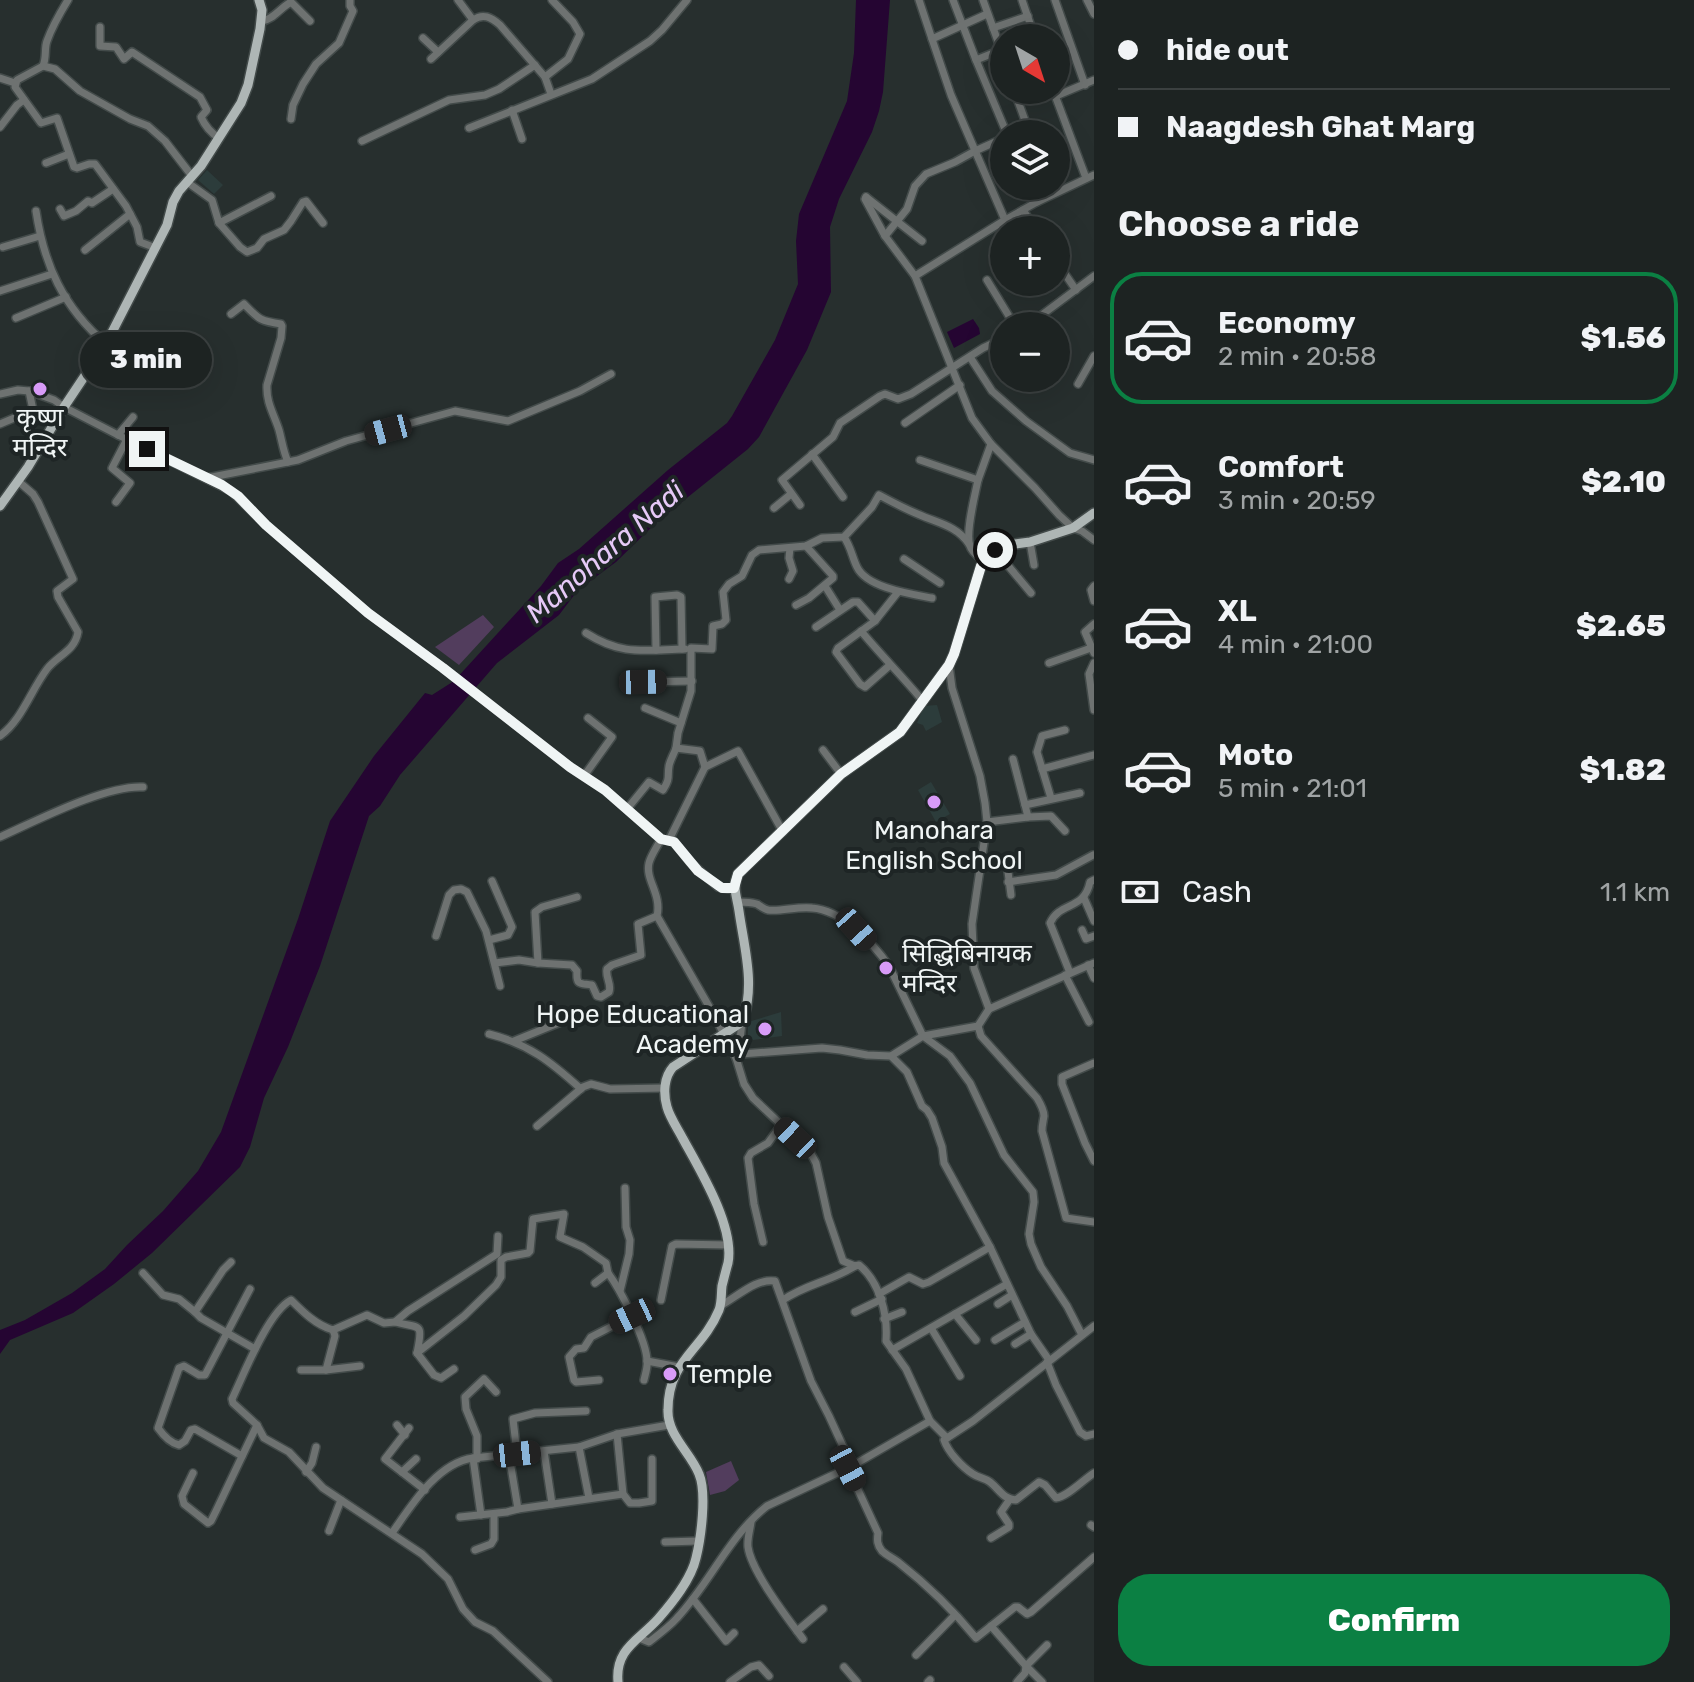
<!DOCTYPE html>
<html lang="en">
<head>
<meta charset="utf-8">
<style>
	body { margin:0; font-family:Rubik,"Noto Sans Devanagari",sans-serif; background:#252b2a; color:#f1f3f6; height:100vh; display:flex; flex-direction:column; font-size:30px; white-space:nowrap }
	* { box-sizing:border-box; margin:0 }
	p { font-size:26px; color:#a0a4a5 }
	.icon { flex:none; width:44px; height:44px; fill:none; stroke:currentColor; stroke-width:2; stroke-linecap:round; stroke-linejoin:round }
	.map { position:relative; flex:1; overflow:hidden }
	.details { display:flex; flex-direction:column; background:#1d2322; width:600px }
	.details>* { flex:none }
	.guide { display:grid; align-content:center; height:176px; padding:0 24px; background:#1d2322 }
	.needle { width:52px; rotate:141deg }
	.tools { position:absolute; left:990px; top:24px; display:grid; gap:16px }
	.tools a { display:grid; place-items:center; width:80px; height:80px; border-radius:50%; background:#1d2322; box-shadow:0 8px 32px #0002,0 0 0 2px #3b4040; font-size:40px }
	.end { position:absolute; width:36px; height:36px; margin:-18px; border:10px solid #f0f5f5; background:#111; box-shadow:0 0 0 4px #111 }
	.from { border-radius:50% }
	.bubble { position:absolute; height:56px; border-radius:28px; background:#1d2322; box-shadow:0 8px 32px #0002,0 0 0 2px #3b4040; font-size:26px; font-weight:800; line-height:56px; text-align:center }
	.car { position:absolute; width:24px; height:48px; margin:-24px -12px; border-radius:10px; box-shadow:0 0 6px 2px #0007; background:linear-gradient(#222 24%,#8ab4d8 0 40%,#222 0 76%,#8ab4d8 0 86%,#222 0) }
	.guide b { display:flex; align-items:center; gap:28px; height:76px; font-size:30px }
	.guide b+b { border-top:2px solid #3b4040 }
	.guide i { width:20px; height:20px; background:#f1f3f6 }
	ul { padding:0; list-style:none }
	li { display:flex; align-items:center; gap:24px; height:132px; margin:0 16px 12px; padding:0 8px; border:4px solid transparent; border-radius:32px }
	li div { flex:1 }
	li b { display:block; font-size:30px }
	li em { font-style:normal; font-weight:800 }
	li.selected { border-color:#0b8043 }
	li>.icon { width:72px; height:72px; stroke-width:1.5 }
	h2 { padding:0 24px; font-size:36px; line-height:96px }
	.pay { display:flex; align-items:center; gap:20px; height:88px; padding:0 24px; font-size:30px }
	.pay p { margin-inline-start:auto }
	.cta { display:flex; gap:16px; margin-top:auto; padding:16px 24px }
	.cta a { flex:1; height:92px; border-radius:32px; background:#0b8043; color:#fff; font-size:32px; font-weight:800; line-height:92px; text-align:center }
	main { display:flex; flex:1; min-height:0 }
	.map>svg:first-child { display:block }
</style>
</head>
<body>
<main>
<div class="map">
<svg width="1094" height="1682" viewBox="0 0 1094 1682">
	<rect width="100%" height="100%" fill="#272f2e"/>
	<g fill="#2c3c3b">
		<path d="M207 170 223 185 214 194 198 180Z"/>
		<path d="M937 705 942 722 926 731 923 725 917 723 924 706Z"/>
		<path d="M931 782 950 814 936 822 918 790Z"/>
		<path d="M781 1012 782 1036 753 1040 748 1035V1022Z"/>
	</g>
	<g fill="#523d5d">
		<path d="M483 615 494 627 459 665 435 647Z"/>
		<path d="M731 1461 739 1480 725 1491 710 1495 706 1472Z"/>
	</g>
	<g fill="#250532">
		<path d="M856 0H890L883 92 879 111 872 132 839 199 830 227 831 292 807 350 759 437 748 449 658 521 616 562 578 590 559 615 497 663 400 775 380 806 369 816 320 966 288 1047 264 1098 250 1147 240 1167 152 1253 114 1284 73 1313 10 1340 0 1354V1330L25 1320 72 1293 105 1269 127 1245 163 1211 198 1171 221 1132 298 919 330 821 374 756 425 693 432 695 454 681 541 586 558 563 579 549 668 470 727 423 732 416 775 340 798 284 796 241 799 214 847 101 854 53Z"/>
		<path d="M973 319 979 328 980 334 954 348 947 332Z"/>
	</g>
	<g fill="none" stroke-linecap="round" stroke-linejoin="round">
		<g stroke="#434b4a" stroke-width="10">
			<g id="minor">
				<path d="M68 0C60 13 52 27 47 41 44 49 47 56 43 66L55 69 80 91 130 119 148 126 165 141 192 176"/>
				<path d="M458 0 473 20C483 13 491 17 500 25L545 77 551 94"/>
				<path d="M919 0 932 39"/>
				<path d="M953 0 976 60 1007 134"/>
				<path d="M983 0 1004 58"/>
				<path d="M1022 0 1035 38"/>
				<path d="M1055 0 1085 85"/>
				<path d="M1087 0 1094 14"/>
				<path d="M987 14 932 39 951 95 1005 220"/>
				<path d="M262 21C273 20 281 7 291 2L310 21"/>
				<path d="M100 27V46L116 47 124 59 132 52 200 97 207 110 201 117C205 126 211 133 219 138"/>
				<path d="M993 28 1028 16"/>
				<path d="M423 38 438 52"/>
				<path d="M431 59 473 20"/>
				<path d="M976 60 1001 50"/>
				<path d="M43 66 17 80 15 87 41 123 57 118 74 167 77 168 89 164H95L126 206 137 227 140 242 156 248"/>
				<path d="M545 77 568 59 580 34 573 22 552 0"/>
				<path d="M0 78 15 83"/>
				<path d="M1053 90 1086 178"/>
				<path d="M1056 96 1094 80"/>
				<path d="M512 110 522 139"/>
				<path d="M291 119 293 105 303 84 316 64 339 43 353 11 350 6V0"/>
				<path d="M0 127 17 105 24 100"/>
				<path d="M469 128 592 79 650 41 662 30 687 0"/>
				<path d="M1012 134 1027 126 1014 90"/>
				<path d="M362 141 449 100 485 95 499 89 535 65"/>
				<path d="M46 163 69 154"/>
				<path d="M187 182 212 200 219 223 271 196"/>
				<path d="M1030 186 1037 202"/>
				<path d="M866 197 865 199 885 236 915 276 972 418 991 444 978 480"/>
				<path d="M866 197 922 241"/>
				<path d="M60 209 64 216 76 211 88 201 92 203 113 189"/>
				<path d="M1023 210 1036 230"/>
				<path d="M36 211C44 265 63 307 106 344"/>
				<path d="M219 223 240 247 247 252 257 248 264 239 284 230 291 221 303 202 306 201 323 223"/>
				<path d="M885 236 907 209 915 186 926 174 955 162 975 151 1004 138"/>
				<path d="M3 247 40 236"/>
				<path d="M85 250 130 214"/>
				<path d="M1056 261 1076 290"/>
				<path d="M915 276 1005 220 1037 202 1094 175"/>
				<path d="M987 280 1015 326"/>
				<path d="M0 291 52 274"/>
				<path d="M231 314 244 304C259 319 259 321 281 324L282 326 281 338 267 385C266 403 274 414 279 430 282 441 283 451 288 462"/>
				<path d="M16 318 66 297"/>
				<path d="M1027 326 1094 276"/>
				<path d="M970 357 992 391 1026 421 1070 453 1094 460"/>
				<path d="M1078 384 1094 356"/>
				<path d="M0 394 18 390 29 391 54 400 64 407 118 435 231 491 266 525 368 613 443 668 570 767 605 790 661 839 674 842 689 861 718 887 728 889 734 888"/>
				<path d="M905 423 960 385"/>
				<path d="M0 424 33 410 29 391"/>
				<path d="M118 435 133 417"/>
				<path d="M991 444 1035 488 1059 515 1073 528 1082 531 1094 540"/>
				<path d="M812 454 843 497"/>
				<path d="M920 460 978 480C975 495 965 533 970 546 972 553 979 557 984 561"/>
				<path d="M207 478 298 460 346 441 455 411 508 421 580 391 611 374"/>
				<path d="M116 502 130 483 112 468 127 439"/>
				<path d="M800 505 782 480 833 437 840 423 880 396 885 394 898 399 911 394 983 348 1004 338"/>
				<path d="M774 508 791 494"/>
				<path d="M844 537C851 547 852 557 857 567 867 588 911 594 932 598"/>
				<path d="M1030 542 1034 565"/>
				<path d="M995 550 1031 593"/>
				<path d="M904 559 940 583"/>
				<path d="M789 579 793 571 789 558 790 548"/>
				<path d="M825 586 840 610"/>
				<path d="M1094 586 1091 590 1094 601"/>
				<path d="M796 605 809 598 833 578V576L806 546"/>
				<path d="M1094 624 1085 632 1094 653"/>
				<path d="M816 627 853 602H858L875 621"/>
				<path d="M861 631C881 655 902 676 922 700"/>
				<path d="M586 633C622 656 644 650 685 649"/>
				<path d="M656 650 655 597 677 595 681 597 682 649"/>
				<path d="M1049 663 1091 648"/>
				<path d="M1094 663 1089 674 1094 710"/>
				<path d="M890 665 865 687 860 684 836 652 838 648 875 621 898 592"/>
				<path d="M949 665 952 688 980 776 985 803 987 822 972 924 974 968 989 1009"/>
				<path d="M643 682 692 681"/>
				<path d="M645 708 681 723"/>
				<path d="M0 736C22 720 31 690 47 669 58 655 75 651 78 632L58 597 57 591 73 579 38 502 33 494 18 481"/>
				<path d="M823 750 841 774"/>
				<path d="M1013 759 1025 805 1080 793"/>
				<path d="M705 767 738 751 783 832"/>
				<path d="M1042 769 1094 755"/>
				<path d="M584 776 612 737 588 718"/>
				<path d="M1051 798 1037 752 1042 736 1065 730"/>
				<path d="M627 809 649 782 663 790C671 777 667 777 669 766 670 760 674 754 676 748"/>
				<path d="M1028 817 1051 816 1065 831"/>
				<path d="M987 822 1028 817 1025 805"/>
				<path d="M0 837C36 821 105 785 143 787"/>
				<path d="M661 839C657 847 651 855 649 863 645 880 662 894 657 916L714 1015 736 1058"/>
				<path d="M669 840 705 767 700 751 676 748 678 733 691 691V648L712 649 713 626 722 624 726 620 723 592 729 584 742 576 752 555 759 550 806 546 822 538 844 537 872 507 879 495C892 502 905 509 920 515 938 523 957 526 969 544"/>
				<path d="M981 862 1002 860 1007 864 1011 895"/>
				<path d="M1008 882 1056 875 1093 855"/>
				<path d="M1084 898 1094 921"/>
				<path d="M738 902C745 902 750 902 757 904 760 906 764 909 768 910 780 912 798 906 812 908 842 910 873 943 889 966L923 1036 950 1056 970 1083 1004 1155 1033 1192 1034 1202 1029 1234 1031 1244 1041 1267 1067 1306 1082 1335"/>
				<path d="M1082 930 1086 939 1094 936"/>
				<path d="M436 936 449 895 454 890 461 889 467 892 486 931 500 986"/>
				<path d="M489 940 508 935 512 927 492 881"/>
				<path d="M495 963 519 960 538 963 572 965 577 971C576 986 580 983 592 985L597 996 601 997 609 992C612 984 605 977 607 969L612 965 641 955 638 924 657 916"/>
				<path d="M538 963 535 912 542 907 577 897"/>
				<path d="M1088 965 1094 978"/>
				<path d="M1070 973 1050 923C1060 901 1084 911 1090 882L1094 880"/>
				<path d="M1065 975 1089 1022"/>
				<path d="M742 1022 740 1040 741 1054 736 1058 744 1084 753 1098 810 1152 816 1163 828 1217 843 1261 855 1266 859 1265C880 1282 888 1315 886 1341L906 1369 930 1421 947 1438 944 1440C948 1452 962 1467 973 1474 979 1478 985 1478 990 1482 1000 1490 1003 1499 1016 1500L1039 1482 1045 1485 1056 1498C1067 1497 1083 1480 1094 1473"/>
				<path d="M978 1026 981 1036 1037 1098C1040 1103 1044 1110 1044 1116 1043 1122 1042 1125 1042 1131L1066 1218 1094 1222"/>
				<path d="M489 1034C529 1044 551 1062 581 1089"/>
				<path d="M514 1041 573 1017"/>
				<path d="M741 1054 822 1048 840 1050 867 1055 891 1056 907 1072 922 1106 927 1110 932 1118 942 1147 944 1163 990 1247 1031 1334"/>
				<path d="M891 1056 923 1036 978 1026 989 1009 1094 963"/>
				<path d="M1094 1063 1062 1077V1084L1085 1143 1094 1161"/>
				<path d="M537 1126 583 1087 591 1084 610 1089 665 1088"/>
				<path d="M498 1236 497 1254 408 1311 395 1322C419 1329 424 1320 417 1353L464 1316 496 1285 501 1277V1260L506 1257 528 1253 530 1251 533 1219 564 1214 560 1237 583 1247 606 1263 608 1273"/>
				<path d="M763 1242 754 1204 748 1158 751 1153 768 1143 781 1125"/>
				<path d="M231 1262 223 1270 195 1312 201 1318 255 1349"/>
				<path d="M143 1273 163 1295 179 1299 195 1312"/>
				<path d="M595 1283 608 1273C620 1289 647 1341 647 1361 648 1367 645 1375 644 1380"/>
				<path d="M620 1291 629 1254 630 1240 626 1227 625 1188"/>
				<path d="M879 1294 909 1277 923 1284 929 1282 990 1247"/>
				<path d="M661 1300 672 1246 676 1244 728 1245"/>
				<path d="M783 1300C806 1284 832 1281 855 1266"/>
				<path d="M998 1304 1012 1295"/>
				<path d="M720 1306C737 1297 756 1278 775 1281L811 1381 829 1416 852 1466"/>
				<path d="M855 1312 882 1299"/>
				<path d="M955 1314 976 1340"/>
				<path d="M884 1319 902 1312"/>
				<path d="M395 1322 384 1323 367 1315 333 1330C316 1325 303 1312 291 1300 268 1312 244 1374 232 1399L233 1403 257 1425 264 1438 289 1452 323 1488 422 1554 448 1579 463 1609 475 1622 493 1631 548 1682"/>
				<path d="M931 1328 960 1376"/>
				<path d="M995 1340 1025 1322"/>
				<path d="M1015 1344 1031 1334 1049 1360"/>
				<path d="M892 1350 1007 1284"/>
				<path d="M417 1353 434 1375 441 1378 454 1369"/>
				<path d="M647 1361 679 1367"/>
				<path d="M1047 1362 1056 1385 1080 1432 1086 1436 1094 1434"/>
				<path d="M301 1370H326L360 1366"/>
				<path d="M326 1370 335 1336 333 1330"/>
				<path d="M599 1380 576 1382 574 1380 569 1357 576 1349 584 1348 591 1337 632 1316"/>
				<path d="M397 1425 405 1435"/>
				<path d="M409 1428 385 1459 425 1490"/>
				<path d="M617 1434 623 1494 630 1503H639L652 1501V1459"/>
				<path d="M947 1438 973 1421 1094 1326"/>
				<path d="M579 1447 589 1498"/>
				<path d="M544 1451 552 1504"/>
				<path d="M517 1454 513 1419 535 1413 586 1411"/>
				<path d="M509 1455 518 1509"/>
				<path d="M242 1456 195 1429 191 1430 185 1441 179 1445C170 1443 163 1435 158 1428L179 1368 184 1366 199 1375H205L250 1289"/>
				<path d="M473 1458 481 1515"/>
				<path d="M477 1459V1436L466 1409 465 1397 484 1379 496 1392"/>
				<path d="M848 1468 878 1533C877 1540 877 1545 882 1551 886 1555 893 1558 898 1562 926 1584 953 1610 976 1638L1015 1607H1018L1027 1614 1031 1612 1094 1557"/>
				<path d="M306 1472 312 1463 316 1447"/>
				<path d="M402 1472 416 1459"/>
				<path d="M193 1473 182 1496 184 1504 208 1523 211 1521 216 1511 257 1425"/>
				<path d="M460 1517 507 1512 518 1509 623 1494"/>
				<path d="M751 1522C750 1530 747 1539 748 1547 751 1571 788 1619 803 1639"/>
				<path d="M1091 1525 1094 1527"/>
				<path d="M329 1531 341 1500"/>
				<path d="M392 1533C411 1506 437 1463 473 1458L579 1447 617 1434 669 1425"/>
				<path d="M991 1538 1009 1527V1524L1001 1512 1010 1499"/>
				<path d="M665 1542 698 1541"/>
				<path d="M475 1550 491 1544 494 1539V1514"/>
				<path d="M693 1599 726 1641 734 1633"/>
				<path d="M991 1626 1026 1666 1042 1682"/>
				<path d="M797 1631 823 1609"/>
				<path d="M639 1638 649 1642C658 1635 669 1627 677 1618 710 1583 729 1536 767 1506L852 1466 930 1421"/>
				<path d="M916 1655 955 1615"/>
				<path d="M844 1667 857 1682"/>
				<path d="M730 1682 751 1667 759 1665 769 1676"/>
				<path d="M928 1682 930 1680"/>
				<path d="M1017 1682 1025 1673 1026 1666 1047 1645"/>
			</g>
		</g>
		<g stroke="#434b4a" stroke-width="12">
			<g id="major">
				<path d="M0 506 28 467 64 407 106 344 167 225 173 202 179 191 201 166 241 103 248 85 260 29 262 10 259 0"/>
				<path d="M618 1682C615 1649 638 1641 658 1619 672 1603 691 1580 696 1558 701 1538 707 1493 699 1474 691 1453 667 1435 668 1410 668 1360 702 1351 719 1310 722 1302 721 1294 722 1286 724 1278 726 1270 728 1263 735 1227 700 1170 683 1139 678 1129 670 1118 667 1107 663 1093 664 1077 673 1067L742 1022C756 986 744 947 739 911 737 896 732 889 738 874L841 774 900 732 949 665 954 654 981 566 984 561 995 550 1008 545 1030 542 1073 528 1094 513"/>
			</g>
		</g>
		<use href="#minor" stroke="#6e7271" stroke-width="7"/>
		<use href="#major" stroke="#aeb6b5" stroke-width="9"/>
	</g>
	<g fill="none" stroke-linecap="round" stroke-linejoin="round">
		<path stroke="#f0f5f5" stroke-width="10" d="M147 449 222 485 238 496 266 525 368 613 443 668 570 767 605 790 661 839 674 842 698 871 722 888H734L738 874 841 774 900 732 949 665 954 654 981 566 984 561 995 550"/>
	</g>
	<g fill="#d89bf8" stroke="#1e2525" stroke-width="3">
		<circle cx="40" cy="389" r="8"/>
		<circle cx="934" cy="802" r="8"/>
		<circle cx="886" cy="968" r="8"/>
		<circle cx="765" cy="1029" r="8"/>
		<circle cx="670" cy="1374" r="8"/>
	</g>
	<g text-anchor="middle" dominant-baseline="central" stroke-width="8" stroke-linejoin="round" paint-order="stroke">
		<g font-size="26" fill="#f0f5f5" stroke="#1e2525">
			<text x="40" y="417">कृष्ण<tspan x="40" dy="30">मन्दिर</tspan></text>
			<text x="934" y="830">Manohara<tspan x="934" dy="30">English School</tspan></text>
			<text x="902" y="953" text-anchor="start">सिद्धिबिनायक<tspan x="902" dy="30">मन्दिर</tspan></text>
			<text x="749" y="1014" text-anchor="end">Hope Educational<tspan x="749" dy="30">Academy</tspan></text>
			<text x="686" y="1374" text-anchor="start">Temple</text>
		</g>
		<g font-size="28" font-style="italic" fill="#e6c9f7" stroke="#1e2525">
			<text transform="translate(605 552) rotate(-41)">Manohara Nadi</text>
		</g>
	</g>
</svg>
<div class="tools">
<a><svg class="needle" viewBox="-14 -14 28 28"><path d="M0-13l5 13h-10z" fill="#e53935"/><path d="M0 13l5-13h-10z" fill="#a0a4a5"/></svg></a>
<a><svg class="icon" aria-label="layers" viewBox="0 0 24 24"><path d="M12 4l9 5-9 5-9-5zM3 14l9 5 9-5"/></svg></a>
<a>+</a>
<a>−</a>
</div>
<i class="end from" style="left:995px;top:550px"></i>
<i class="end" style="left:147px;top:449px"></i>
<div class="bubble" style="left:80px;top:332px;width:132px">3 min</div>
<i class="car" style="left:388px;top:430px;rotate:255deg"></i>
<i class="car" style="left:643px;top:682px;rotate:89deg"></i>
<i class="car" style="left:856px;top:929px;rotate:138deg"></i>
<i class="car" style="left:795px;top:1138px;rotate:313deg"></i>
<i class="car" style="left:632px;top:1316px;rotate:245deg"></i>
<i class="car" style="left:517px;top:1454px;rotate:84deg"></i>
<i class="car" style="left:848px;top:1468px;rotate:152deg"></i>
</div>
<section class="details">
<div class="guide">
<b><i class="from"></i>hide out</b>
<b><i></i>Naagdesh Ghat Marg</b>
</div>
<h2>Choose a ride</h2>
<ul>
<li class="selected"><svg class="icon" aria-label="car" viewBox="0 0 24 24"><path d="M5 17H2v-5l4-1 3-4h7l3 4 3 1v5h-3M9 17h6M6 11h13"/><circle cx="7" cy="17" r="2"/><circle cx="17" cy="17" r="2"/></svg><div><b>Economy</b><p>2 min · 20:58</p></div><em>$1.56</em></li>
<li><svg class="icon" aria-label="car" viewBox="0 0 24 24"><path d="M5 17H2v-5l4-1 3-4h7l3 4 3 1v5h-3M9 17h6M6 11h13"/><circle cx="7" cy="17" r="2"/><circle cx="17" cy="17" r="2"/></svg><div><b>Comfort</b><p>3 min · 20:59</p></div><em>$2.10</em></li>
<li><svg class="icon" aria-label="car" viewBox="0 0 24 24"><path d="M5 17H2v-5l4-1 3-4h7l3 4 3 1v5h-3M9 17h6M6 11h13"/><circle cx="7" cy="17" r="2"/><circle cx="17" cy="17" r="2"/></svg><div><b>XL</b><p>4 min · 21:00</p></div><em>$2.65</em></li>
<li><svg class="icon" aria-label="car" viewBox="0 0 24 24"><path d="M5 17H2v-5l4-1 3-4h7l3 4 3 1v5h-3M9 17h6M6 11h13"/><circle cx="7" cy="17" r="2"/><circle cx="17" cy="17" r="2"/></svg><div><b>Moto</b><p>5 min · 21:01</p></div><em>$1.82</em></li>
</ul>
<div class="pay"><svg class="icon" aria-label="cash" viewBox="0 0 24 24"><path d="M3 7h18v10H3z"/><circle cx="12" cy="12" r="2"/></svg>Cash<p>1.1 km</p></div>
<div class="cta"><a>Confirm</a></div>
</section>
</main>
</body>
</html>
